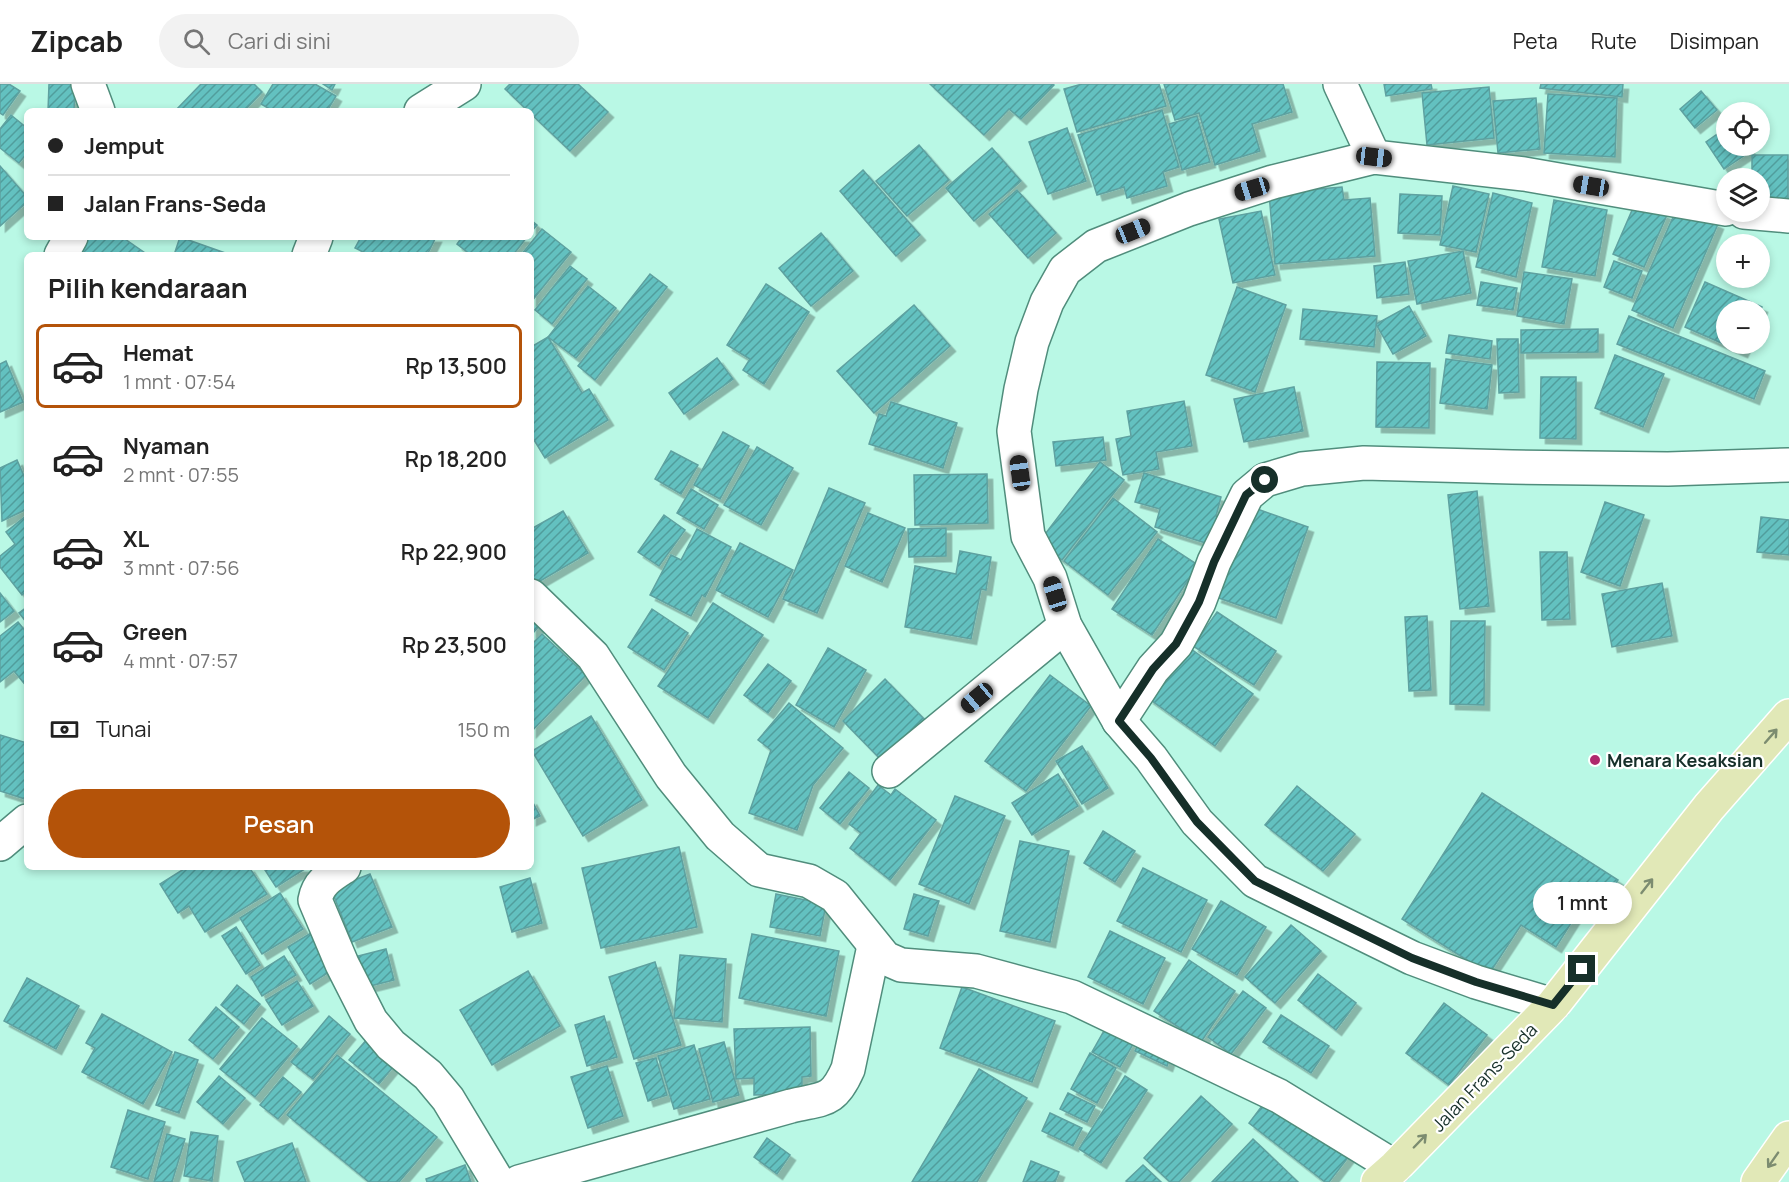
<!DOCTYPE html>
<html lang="id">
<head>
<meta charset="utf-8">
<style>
	body { margin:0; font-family:Manrope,sans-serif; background:#f2f2f2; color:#222; height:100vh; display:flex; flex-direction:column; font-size:22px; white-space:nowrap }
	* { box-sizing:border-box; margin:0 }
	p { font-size:20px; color:#767676 }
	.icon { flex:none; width:33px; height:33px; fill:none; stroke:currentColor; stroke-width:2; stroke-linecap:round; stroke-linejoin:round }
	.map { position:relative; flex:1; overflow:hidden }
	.drawer { position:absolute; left:24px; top:168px; width:510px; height:618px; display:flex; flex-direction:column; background:#fff; border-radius:9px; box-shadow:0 3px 9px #0003 }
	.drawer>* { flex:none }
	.guide { position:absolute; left:24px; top:24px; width:510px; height:132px; border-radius:9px; box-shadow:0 3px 9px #0003; display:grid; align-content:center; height:132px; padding:0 24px; background:#fff }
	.buttons { position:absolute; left:1716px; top:18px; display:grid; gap:12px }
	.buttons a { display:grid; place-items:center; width:54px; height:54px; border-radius:50%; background:#fff; box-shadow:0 3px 9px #0003; font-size:30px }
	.end { position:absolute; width:27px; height:27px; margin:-14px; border:8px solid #162f29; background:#fff; box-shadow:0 0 0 3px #fff }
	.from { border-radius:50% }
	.bubble { position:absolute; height:42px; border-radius:21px; background:#fff; box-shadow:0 3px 9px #0003; font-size:20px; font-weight:600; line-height:42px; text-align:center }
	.car { position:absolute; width:18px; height:36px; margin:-18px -9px; border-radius:8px; box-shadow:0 0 4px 2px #0007; background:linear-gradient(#222 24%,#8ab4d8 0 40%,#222 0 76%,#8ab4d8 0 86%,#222 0) }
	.guide b { display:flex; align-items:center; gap:21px; height:57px; font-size:22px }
	.guide b+b { border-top:2px solid #e0e0e0 }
	.guide i { width:15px; height:15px; background:#222 }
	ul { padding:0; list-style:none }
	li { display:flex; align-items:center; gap:18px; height:84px; margin:0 12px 9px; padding:0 12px; border:3px solid transparent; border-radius:9px }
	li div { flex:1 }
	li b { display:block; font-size:22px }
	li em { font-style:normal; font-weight:600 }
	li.current { border-color:#b45309 }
	li>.icon { width:54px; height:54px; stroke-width:1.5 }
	h2 { padding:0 24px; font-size:27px; line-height:72px }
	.pay { display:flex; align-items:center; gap:15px; height:66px; padding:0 24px; font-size:22px }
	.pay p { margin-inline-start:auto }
	.cta { display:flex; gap:12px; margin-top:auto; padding:12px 24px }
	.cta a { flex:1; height:69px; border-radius:36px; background:#b45309; color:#fff; font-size:24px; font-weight:600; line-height:69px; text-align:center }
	header { display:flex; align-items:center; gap:36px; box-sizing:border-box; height:84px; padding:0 30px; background:#fff; border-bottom:2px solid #e0e0e0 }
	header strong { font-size:28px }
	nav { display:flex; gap:33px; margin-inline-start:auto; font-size:21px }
	.search { width:420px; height:54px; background:#f2f2f2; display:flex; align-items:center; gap:15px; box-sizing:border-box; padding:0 21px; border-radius:33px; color:#767676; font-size:22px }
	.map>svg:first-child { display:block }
</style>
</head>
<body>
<header>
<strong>Zipcab</strong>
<div class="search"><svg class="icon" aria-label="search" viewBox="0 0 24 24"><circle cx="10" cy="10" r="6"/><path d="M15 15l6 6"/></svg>Cari di sini</div>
<nav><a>Peta</a><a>Rute</a><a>Disimpan</a></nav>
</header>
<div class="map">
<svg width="1789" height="1098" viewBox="0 0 1789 1098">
	<defs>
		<pattern id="building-hatch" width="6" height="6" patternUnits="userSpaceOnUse" patternTransform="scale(1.5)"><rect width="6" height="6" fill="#63c1c0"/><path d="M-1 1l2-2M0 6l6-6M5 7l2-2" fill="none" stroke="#519d9c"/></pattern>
		<filter id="shadow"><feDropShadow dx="5.5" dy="5.5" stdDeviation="0" flood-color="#0004"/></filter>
	</defs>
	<rect width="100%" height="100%" fill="#b9f8e5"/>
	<g fill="url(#building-hatch)" stroke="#5ea1a0" stroke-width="1.5" filter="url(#shadow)">
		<path d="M0 0H9L20 7 3 31 0 29Z"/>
		<path d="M49 0H75L74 27H48Z"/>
		<path d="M201 0H254L262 8 244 27H175Z"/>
		<path d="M273 0H315L336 12 327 27H273L261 20Z"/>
		<path d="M323 0H335L332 6Z"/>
		<path d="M510 0H578L608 28 570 67 531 30V27H528L505 5Z"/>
		<path d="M930 0H1053L1054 1 1021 35 1009 25 984 51Z"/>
		<path d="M1082 0H1159L1166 22 1077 48 1064 5Z"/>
		<path d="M1164 0H1283L1292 28 1252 40 1260 67 1215 81 1199 29 1175 36Z"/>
		<path d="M1384 0H1431L1432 5 1386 12Z"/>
		<path d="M1541 0H1623L1622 13 1540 4Z"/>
		<path d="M1489 3 1494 54 1427 61 1422 9Z"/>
		<path d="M1701 7 1717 26 1695 44 1680 25Z"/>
		<path d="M1548 10 1617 14 1615 73 1544 69Z"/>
		<path d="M1536 14 1540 65 1498 69 1493 17Z"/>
		<path d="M1162 26 1179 83 1163 88 1167 102 1127 114 1124 103 1097 111 1078 51Z"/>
		<path d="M11 31 27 44V69L19 79 0 64V45Z"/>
		<path d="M1197 32 1210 78 1182 86 1169 40Z"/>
		<path d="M1067 44 1086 97 1048 110 1029 58Z"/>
		<path d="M1726 44V62H1747L1751 67 1724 85 1706 58Z"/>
		<path d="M919 61 949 96 907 132 876 97Z"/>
		<path d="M992 64 1021 97 974 137 946 104Z"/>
		<path d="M1752 71H1788V120L1760 121V94H1752Z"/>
		<path d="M0 82 27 113V118L0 142Z"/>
		<path d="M863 86 920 151 896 172 840 107Z"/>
		<path d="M1453 102 1489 110 1476 168 1440 161Z"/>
		<path d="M1342 103 1344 116 1370 114 1375 172 1275 180 1269 109Z"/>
		<path d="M1017 106 1056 149 1028 174 989 130Z"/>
		<path d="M1493 109 1532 119 1516 193 1476 183Z"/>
		<path d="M1400 110 1442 112 1440 151 1398 149Z"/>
		<path d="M1554 116 1607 126 1595 192 1542 183Z"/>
		<path d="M1636 117 1667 131 1644 183 1613 170Z"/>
		<path d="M1678 122 1718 140 1673 244 1632 226Z"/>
		<path d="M1261 127 1275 191 1233 199 1219 135Z"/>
		<path d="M531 136 537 141 531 148Z"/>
		<path d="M542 145 571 168 531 218V171H521Z"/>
		<path d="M821 149 853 187 811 222 779 184Z"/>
		<path d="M79 153H122L148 171H78Z"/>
		<path d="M180 153 231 171H174Z"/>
		<path d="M361 153H436L427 171H369L355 164Z"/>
		<path d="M462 153H527L513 171H471L457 160Z"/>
		<path d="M1463 167 1471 209 1417 220 1408 177Z"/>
		<path d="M1614 177 1642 187 1632 214 1604 203Z"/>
		<path d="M1405 178 1409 210 1377 214 1374 182Z"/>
		<path d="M570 182 587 195 552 240 535 226Z"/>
		<path d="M1524 188 1572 195 1564 240 1517 232Z"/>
		<path d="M650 190 667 203 595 296 578 282Z"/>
		<path d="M1481 198 1517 204 1513 226 1477 221Z"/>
		<path d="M1705 198 1762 223 1760 229V226H1726V260H1746L1742 268 1685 243Z"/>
		<path d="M766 200 809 228 764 300 743 286 750 275 727 261Z"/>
		<path d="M588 202 616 224 576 274 548 253Z"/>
		<path d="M1237 203 1286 221 1255 308 1206 291Z"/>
		<path d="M914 221 950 262 874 329 837 287Z"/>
		<path d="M1409 222 1426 252 1393 270 1376 240Z"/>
		<path d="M1303 225 1377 232 1374 263 1300 255Z"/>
		<path d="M1629 232 1765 287 1754 315 1617 260Z"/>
		<path d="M1598 245V268L1521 269V246Z"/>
		<path d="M1449 251 1492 257 1490 275 1446 269Z"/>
		<path d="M548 253 582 309 589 305 608 336 545 374 531 351V263Z"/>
		<path d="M1497 255H1518L1519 308 1499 309Z"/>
		<path d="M1615 271 1664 290 1643 343 1595 324Z"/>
		<path d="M717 274 733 295 684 330 669 309Z"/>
		<path d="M1446 275 1492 281 1487 325 1440 319Z"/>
		<path d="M6 277 23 318 0 328V280Z"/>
		<path d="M1377 278 1430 279 1429 344 1376 343Z"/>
		<path d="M1541 293H1576V355L1540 354Z"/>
		<path d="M1294 303 1303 347 1244 358 1234 315Z"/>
		<path d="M1184 317 1192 362 1156 368 1159 385 1123 391 1116 355 1131 352 1127 327Z"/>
		<path d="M891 318 957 339 943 384 869 360 879 330 886 332Z"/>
		<path d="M723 348 749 362 720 415 694 401Z"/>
		<path d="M1103 353 1106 376 1056 382 1053 358Z"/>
		<path d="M757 363 793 384 761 441 724 421Z"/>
		<path d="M671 367 698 381 681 410 655 395Z"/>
		<path d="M17 376 27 399V425L2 437 0 384Z"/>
		<path d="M1100 378 1124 396 1062 476 1039 458Z"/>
		<path d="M1144 389 1221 413 1216 432 1220 434 1212 461 1155 443 1160 425 1135 418Z"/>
		<path d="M987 390 988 439 915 441 914 391Z"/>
		<path d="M829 404 865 419 817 529 783 515Z"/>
		<path d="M691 405 718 421 704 445 677 429Z"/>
		<path d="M1477 407 1489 522 1460 525 1448 411Z"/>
		<path d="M1113 414 1157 448 1108 511 1064 477Z"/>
		<path d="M1605 418 1644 431 1620 502 1581 488Z"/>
		<path d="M1249 422 1308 443 1276 534 1216 513Z"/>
		<path d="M563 427 588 469 535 500 531 493V445Z"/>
		<path d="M868 429 905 444 882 498 845 482Z"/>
		<path d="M27 431V507L22 511 0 483V472L15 460 6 448Z"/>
		<path d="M664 431 685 446 659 482 638 468Z"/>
		<path d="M1761 433 1789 436V471L1757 468Z"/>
		<path d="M946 444V472L909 473 908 445Z"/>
		<path d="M697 445 731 463 705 513 702 511 691 532 650 511 671 471 681 476Z"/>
		<path d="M1158 455 1198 481 1152 551 1112 525Z"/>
		<path d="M740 459 793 486 768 533 716 506Z"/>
		<path d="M960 467 991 473 986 506 981 505 971 555 905 543 915 482 956 490Z"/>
		<path d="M1540 468H1567L1570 535 1542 536Z"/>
		<path d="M1662 499 1672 552 1612 563 1602 510Z"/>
		<path d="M0 509 14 527 0 538Z"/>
		<path d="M713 519 763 551 708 634 658 602Z"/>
		<path d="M531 521 546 535 531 551Z"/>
		<path d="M27 523V539L19 529Z"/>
		<path d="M652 525 688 549 664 586 628 563Z"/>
		<path d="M1217 528 1276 567 1254 601 1193 562Z"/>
		<path d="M1427 532 1431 606 1409 607 1405 533Z"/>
		<path d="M1451 537H1485L1484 621 1450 620Z"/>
		<path d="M18 538 27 549V603L14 587 0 598V552Z"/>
		<path d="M542 550 586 591 531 648V561Z"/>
		<path d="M1187 562 1253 610 1215 662 1148 614Z"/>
		<path d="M828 564 866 586 834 643 796 621Z"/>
		<path d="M768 580 791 597 768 629 744 611Z"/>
		<path d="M1050 591 1091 622 1026 707 985 677Z"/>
		<path d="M885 595 929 640 887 682 843 637Z"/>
		<path d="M789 619 843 664 813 701 797 746 749 729 771 666 758 656Z"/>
		<path d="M591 632 642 716 583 752 532 667Z"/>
		<path d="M0 651 27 659V709L25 715 0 707Z"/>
		<path d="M1082 662 1108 704 1082 720 1056 677Z"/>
		<path d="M849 688 869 704 840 740 820 724Z"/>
		<path d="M1058 690 1078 722 1032 751 1012 719Z"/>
		<path d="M878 701 891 711 895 705 936 736 890 796 850 764 861 749 849 740Z"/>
		<path d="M1297 702 1355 750 1323 787 1265 741Z"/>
		<path d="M1482 709 1618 796 1604 818 1590 809 1556 863 1521 841 1489 890 1402 835Z"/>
		<path d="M955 712 1005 732 969 820 919 800Z"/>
		<path d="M531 715 540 732 531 736Z"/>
		<path d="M1103 747 1135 767 1115 798 1084 779Z"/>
		<path d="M1020 757 1069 767 1050 858 1000 847Z"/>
		<path d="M679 763 697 843 601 864 582 784Z"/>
		<path d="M187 783H249L267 810 205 848 189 822 178 829 160 800Z"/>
		<path d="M263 783H308L276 803Z"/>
		<path d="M1143 784 1207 816 1181 868 1117 837Z"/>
		<path d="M370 790 392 843 352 858 331 805Z"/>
		<path d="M530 794 542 839 512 848 500 803Z"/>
		<path d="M280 809 303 845 262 870 240 834Z"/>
		<path d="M776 810 826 820 820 852 770 843Z"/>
		<path d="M914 810 939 817 928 852 904 845Z"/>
		<path d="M1221 817 1266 843 1237 891 1192 865Z"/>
		<path d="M1291 841 1321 867 1275 919 1245 893Z"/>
		<path d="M236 843 260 881 246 890 222 852Z"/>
		<path d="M1110 847 1165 874 1143 920 1088 893Z"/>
		<path d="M311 849 334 885 310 900 288 863Z"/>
		<path d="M752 850 839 867 826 932 739 914Z"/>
		<path d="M386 865 394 896 366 903 358 872Z"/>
		<path d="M680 871 726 875 722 938 674 934Z"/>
		<path d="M284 872 296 891 262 912 251 893Z"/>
		<path d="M1189 876 1235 907 1201 958 1154 927Z"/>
		<path d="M655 878 681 961 634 975 609 893Z"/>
		<path d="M528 887 560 942 492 981 460 926Z"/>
		<path d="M1318 890 1356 919 1336 946 1298 916Z"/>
		<path d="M27 894 79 922 56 965 4 937Z"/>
		<path d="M297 897 313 922 282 941 266 916Z"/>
		<path d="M237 901 260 920 244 940 221 921Z"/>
		<path d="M962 903 1055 937 1032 998 940 964Z"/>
		<path d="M1243 907 1266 924 1231 970 1208 953Z"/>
		<path d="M1444 919 1487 951 1449 1001 1406 969Z"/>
		<path d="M216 923 239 943 213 975 189 956Z"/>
		<path d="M102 930 172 968 143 1020 82 988 95 964 86 959Z"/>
		<path d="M1281 931 1329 962 1311 989 1263 958Z"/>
		<path d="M329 932 350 950 313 995 291 978Z"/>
		<path d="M604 932 617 973 587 982 575 941Z"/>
		<path d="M262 934 297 962 255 1013 220 985Z"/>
		<path d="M810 943 811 992 802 993V1010L754 1011V994L736 995 734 945Z"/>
		<path d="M1105 945 1133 960 1120 983 1092 968Z"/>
		<path d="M1142 952 1173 966 1167 982 1135 967Z"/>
		<path d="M368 954 397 978 379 1000 349 976Z"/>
		<path d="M724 958 739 1011 713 1018 699 965Z"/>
		<path d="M694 961 710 1015 674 1025 658 972Z"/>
		<path d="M175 968 198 976 179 1029 156 1021Z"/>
		<path d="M1090 969 1116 984 1097 1019 1071 1005Z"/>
		<path d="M337 971 437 1053 399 1098H369L287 1031Z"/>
		<path d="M656 974 667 1011 648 1017 636 979Z"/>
		<path d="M607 982 623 1032 588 1044 571 993Z"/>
		<path d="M979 985 1027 1014 977 1098H912Z"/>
		<path d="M219 992 245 1014 223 1040 197 1018Z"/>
		<path d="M1125 992 1147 1006 1101 1079 1079 1065Z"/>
		<path d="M283 993 301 1008 278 1035 260 1021Z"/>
		<path d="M1068 1009 1095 1022 1087 1038 1060 1025Z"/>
		<path d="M1271 1010 1350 1071 1329 1098H1325L1249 1039Z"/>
		<path d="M1201 1012 1232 1040 1179 1098H1170L1144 1074Z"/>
		<path d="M128 1026 165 1038 148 1095 111 1083Z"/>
		<path d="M1050 1029 1082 1044 1073 1062 1042 1047Z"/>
		<path d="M191 1048 218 1052 212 1097 184 1092Z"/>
		<path d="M167 1050 185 1055 172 1098H154Z"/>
		<path d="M767 1054 790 1071 777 1090 754 1073Z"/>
		<path d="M1253 1055 1298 1098H1212Z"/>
		<path d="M292 1059 306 1098H245L237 1078Z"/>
		<path d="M1031 1077 1059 1088 1055 1098H1023Z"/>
		<path d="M465 1081 471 1098H427L426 1095Z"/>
		<path d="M1143 1081 1161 1098H1128L1126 1097Z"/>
	</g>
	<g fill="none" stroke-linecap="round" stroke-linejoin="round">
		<g stroke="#508d7c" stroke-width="36">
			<g id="street">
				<path d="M88 0 98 27"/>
				<path d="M1340 0 1374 73"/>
				<path d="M421 27 464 0"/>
				<path d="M1744 128 1789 132"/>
				<path d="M61 171 71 153"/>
				<path d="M309 171 316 153"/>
				<path d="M531 512 593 572 671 692 720 752 759 786 809 797 835 812 885 874 901 881 976 887 1072 913 1279 1012 1395 1083"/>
				<path d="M1119 637 1153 585 1176 560 1199 518 1214 478 1247 411 1265 396 1302 385 1364 379 1512 383 1668 385 1789 381"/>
				<path d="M889 687 1065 542"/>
				<path d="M0 760 27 737"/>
				<path d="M344 783C330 792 318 799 315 816L342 880 371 937 391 961 428 991 448 1015 498 1098"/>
				<path d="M1553 921 1476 898 1412 874 1255 797 1197 738 1151 674 1119 637 1065 542 1050 494 1028 452 1014 347 1021 305 1032 258 1047 218 1065 186 1096 162 1189 125 1273 98 1374 73 1524 90 1726 125"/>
				<path d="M519 1098 791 1022C824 1014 833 1019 848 985L874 862"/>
			</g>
		</g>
		<g stroke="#fff" stroke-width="36">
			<g id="primary">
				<path d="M1378 1098 1395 1083 1553 921 1709 723 1789 632"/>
				<path d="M1758 1098 1789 1054"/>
			</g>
		</g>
		<use href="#street" stroke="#fff" stroke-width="33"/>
		<use href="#primary" stroke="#e1e8b7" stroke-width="33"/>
	</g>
	<defs><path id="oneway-shaft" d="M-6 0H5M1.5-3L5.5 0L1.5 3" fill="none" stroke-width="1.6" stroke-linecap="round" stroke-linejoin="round" transform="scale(1.5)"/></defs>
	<g stroke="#7c8c70">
		<use href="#oneway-shaft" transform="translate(1771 652) rotate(-49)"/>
		<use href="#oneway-shaft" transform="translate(1647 802) rotate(-52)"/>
		<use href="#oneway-shaft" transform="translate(1420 1057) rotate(-46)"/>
		<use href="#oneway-shaft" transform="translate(1773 1076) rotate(125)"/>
	</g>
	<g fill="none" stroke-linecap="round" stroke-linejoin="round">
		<path stroke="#162f29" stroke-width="8" d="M1265 396 1246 411 1214 478 1199 518 1176 560 1153 585 1119 637 1151 674 1197 738 1255 797 1412 874 1476 898 1553 921 1582 885"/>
	</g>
	<circle fill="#af296d" stroke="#fff" stroke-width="2" cx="1595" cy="676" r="6"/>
	<g text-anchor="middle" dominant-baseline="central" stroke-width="4.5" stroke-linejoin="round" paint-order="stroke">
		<g font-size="18" font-weight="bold" fill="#162f29" stroke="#fff" text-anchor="start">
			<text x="1607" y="676">Menara Kesaksian</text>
		</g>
		<g font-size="18" fill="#162f29" stroke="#fff">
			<text transform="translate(1484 993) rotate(-46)">Jalan Frans-Seda</text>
		</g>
	</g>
</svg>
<div class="buttons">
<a><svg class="icon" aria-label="locate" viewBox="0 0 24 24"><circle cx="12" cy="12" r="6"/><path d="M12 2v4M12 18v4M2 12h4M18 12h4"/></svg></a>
<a><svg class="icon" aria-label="layers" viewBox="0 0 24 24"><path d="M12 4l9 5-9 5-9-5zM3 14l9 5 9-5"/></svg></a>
<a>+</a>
<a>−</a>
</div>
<i class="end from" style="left:1265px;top:396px"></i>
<i class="end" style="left:1582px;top:885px"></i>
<div class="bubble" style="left:1533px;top:798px;width:99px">1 mnt</div>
<i class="car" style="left:1374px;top:73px;rotate:97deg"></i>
<i class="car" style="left:1591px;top:102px;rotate:279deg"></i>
<i class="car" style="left:1252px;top:105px;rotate:253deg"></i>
<i class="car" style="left:1133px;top:147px;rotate:68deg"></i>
<i class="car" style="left:1020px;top:389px;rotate:352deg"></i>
<i class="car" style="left:1055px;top:510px;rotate:343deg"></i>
<i class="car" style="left:977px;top:614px;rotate:230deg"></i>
<div class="guide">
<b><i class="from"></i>Jemput</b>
<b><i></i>Jalan Frans-Seda</b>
</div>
<section class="drawer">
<h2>Pilih kendaraan</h2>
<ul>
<li class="current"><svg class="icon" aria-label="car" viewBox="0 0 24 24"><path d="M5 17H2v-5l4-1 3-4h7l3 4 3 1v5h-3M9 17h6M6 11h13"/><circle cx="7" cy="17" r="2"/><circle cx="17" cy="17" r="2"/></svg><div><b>Hemat</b><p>1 mnt · 07:54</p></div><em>Rp 13,500</em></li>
<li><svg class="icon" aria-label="car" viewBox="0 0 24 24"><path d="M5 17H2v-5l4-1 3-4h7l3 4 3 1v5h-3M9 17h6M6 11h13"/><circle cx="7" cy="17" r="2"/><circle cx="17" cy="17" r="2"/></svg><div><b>Nyaman</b><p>2 mnt · 07:55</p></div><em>Rp 18,200</em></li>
<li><svg class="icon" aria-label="car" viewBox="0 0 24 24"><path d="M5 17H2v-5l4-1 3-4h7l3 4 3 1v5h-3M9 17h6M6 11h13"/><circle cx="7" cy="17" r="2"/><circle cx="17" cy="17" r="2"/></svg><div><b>XL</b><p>3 mnt · 07:56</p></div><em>Rp 22,900</em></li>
<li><svg class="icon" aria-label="car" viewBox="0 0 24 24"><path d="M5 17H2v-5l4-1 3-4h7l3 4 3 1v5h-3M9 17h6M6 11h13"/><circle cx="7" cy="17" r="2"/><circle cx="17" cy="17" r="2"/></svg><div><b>Green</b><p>4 mnt · 07:57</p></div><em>Rp 23,500</em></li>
</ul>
<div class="pay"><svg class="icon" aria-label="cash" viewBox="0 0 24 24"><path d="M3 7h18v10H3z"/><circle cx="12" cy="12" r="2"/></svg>Tunai<p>150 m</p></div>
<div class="cta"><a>Pesan</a></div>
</section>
</div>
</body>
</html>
